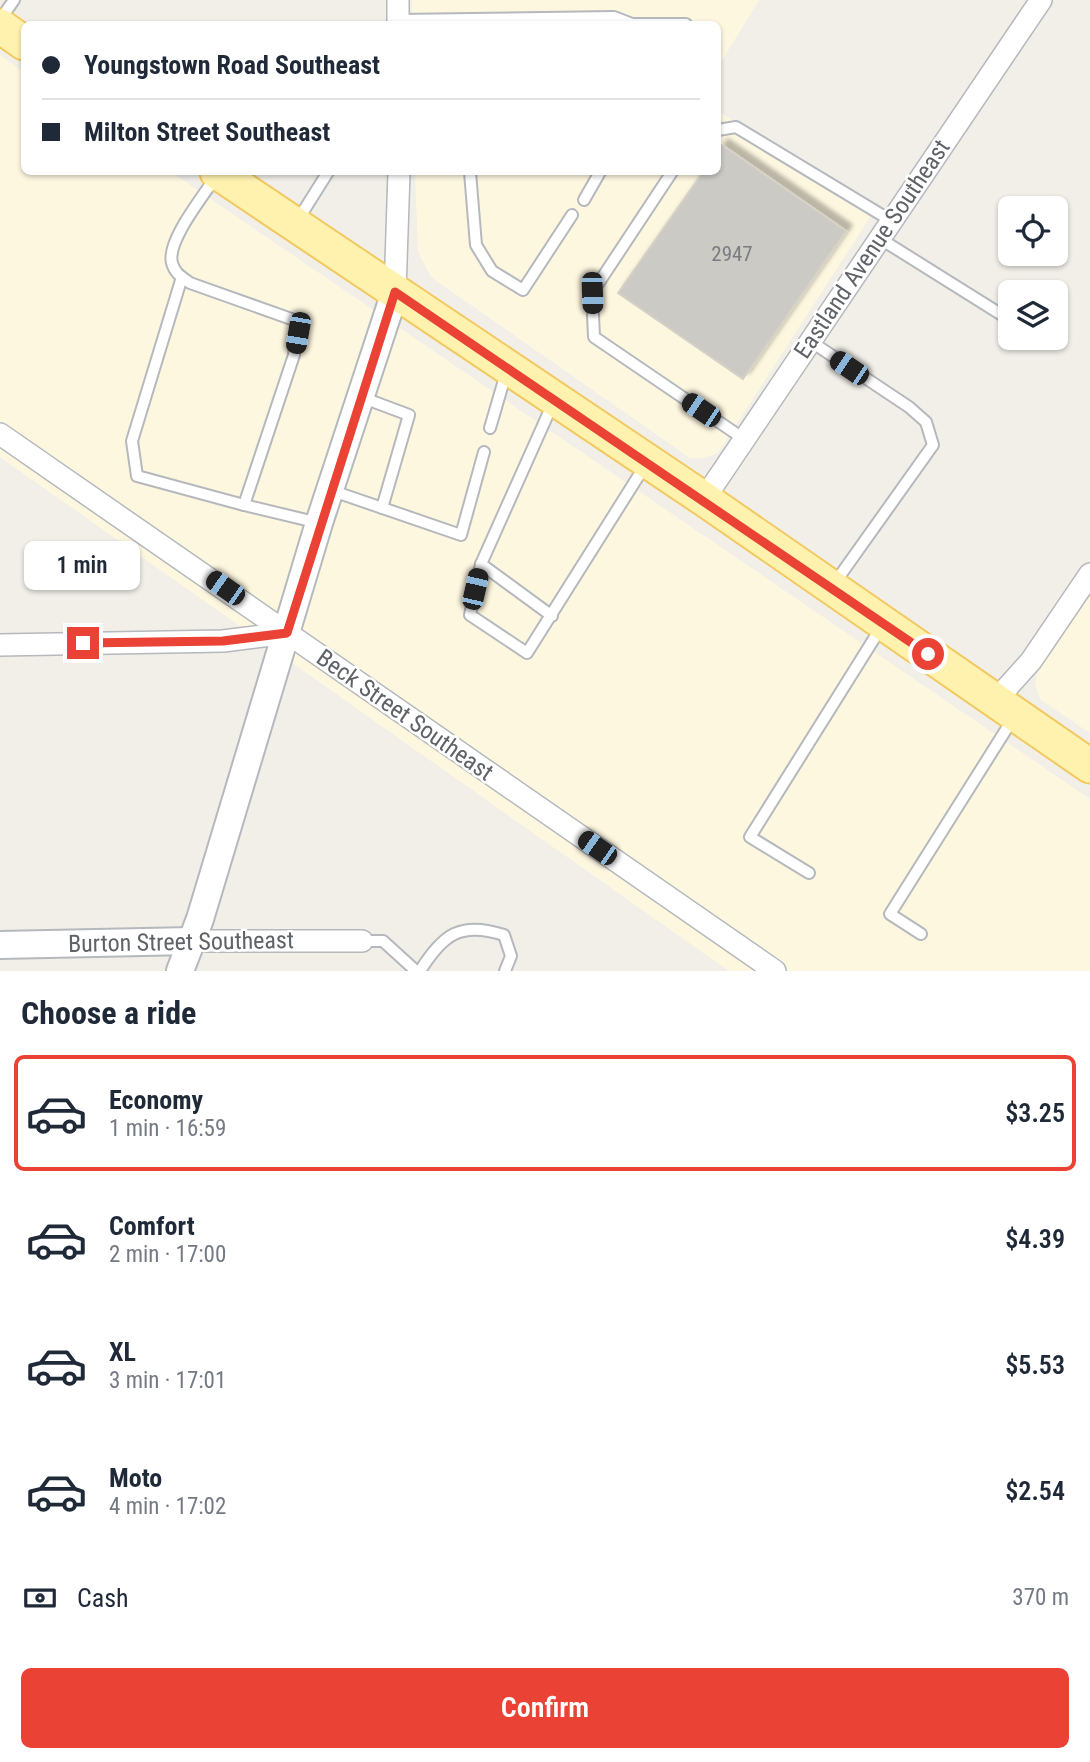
<!DOCTYPE html>
<html lang="en">
<head>
<meta charset="utf-8">
<style>
	body { margin:0; font-family:"Roboto Condensed",sans-serif; background:#f6f6f7; color:#1f2937; height:100vh; display:flex; flex-direction:column; font-size:26px; white-space:nowrap }
	* { box-sizing:border-box; margin:0 }
	p { font-size:23px; color:#747a83 }
	.icon { flex:none; width:38px; height:38px; fill:none; stroke:currentColor; stroke-width:2; stroke-linecap:round; stroke-linejoin:round }
	.map { position:relative; height:971px; overflow:hidden }
	.panel { display:flex; flex-direction:column; background:#fff; flex:1 }
	.panel>* { flex:none }
	.hud { position:absolute; left:21px; top:21px; width:700px; height:154px; border-radius:10px; box-shadow:0 2px 5px #0004; display:grid; align-content:center; height:154px; padding:0 21px; background:#fff }
	.buttons { position:absolute; left:998px; top:196px; display:grid; gap:14px }
	.buttons a { display:grid; place-items:center; width:70px; height:70px; border-radius:10px; background:#fff; box-shadow:0 2px 5px #0004; font-size:35px }
	.end { position:absolute; width:32px; height:32px; margin:-16px; border:9px solid #ea4335; background:#fff; box-shadow:0 0 0 4px #fff }
	.from { border-radius:50% }
	.bubble { position:absolute; height:49px; border-radius:10px; background:#fff; box-shadow:0 2px 5px #0004; font-size:23px; font-weight:600; line-height:49px; text-align:center }
	.car { position:absolute; width:21px; height:42px; margin:-21px -10px; border-radius:9px; box-shadow:0 0 5px 2px #0007; background:linear-gradient(#222 24%,#8ab4d8 0 40%,#222 0 76%,#8ab4d8 0 86%,#222 0) }
	.hud b { display:flex; align-items:center; gap:24px; height:66px; font-size:26px }
	.hud b+b { border-top:2px solid #e0e1e3 }
	.hud i { width:18px; height:18px; background:#1f2937 }
	ul { padding:0; list-style:none }
	li { display:flex; align-items:center; gap:21px; height:116px; margin:0 14px 10px; padding:0 7px; border:4px solid transparent; border-radius:10px }
	li div { flex:1 }
	li b { display:block; font-size:26px }
	li em { font-style:normal; font-weight:600 }
	li.current { border-color:#ea4335 }
	li>.icon { width:63px; height:63px; stroke-width:1.5 }
	h2 { padding:0 21px; font-size:32px; line-height:84px }
	.pay { display:flex; align-items:center; gap:18px; height:77px; padding:0 21px; font-size:26px }
	.pay p { margin-inline-start:auto }
	.action { display:flex; gap:14px; margin-top:auto; padding:14px 21px }
	.action a { flex:1; height:80px; border-radius:10px; background:#ea4335; color:#fff; font-size:28px; font-weight:600; line-height:80px; text-align:center }
	.map>svg:first-child { display:block }
</style>
</head>
<body>
<div class="map">
<svg width="1090" height="971" viewBox="0 0 1090 971">
	<defs>
		<filter id="shadow"><feDropShadow dx="6" dy="-6" stdDeviation="2" flood-color="#0004"/></filter>
	</defs>
	<rect width="100%" height="100%" fill="#f1efe8"/>
	<g fill="#fef7e0">
		<path d="M412 0H759L718 67V24H412Z"/>
		<path d="M0 55 24 72V172H171L1090 799V971H729L0 457Z"/>
		<path d="M718 111 874 211 718 453 703 458H690L431 277 418 252 415 172H718Z"/>
		<path d="M1090 591V733L1041 700 1035 686 1038 671Z"/>
	</g>
	<path fill="#cccac5" stroke="#d6d1c6" stroke-width="2" filter="url(#shadow)" d="M722 145 846 231 743 379 618 293 703 172H718V151Z"/>
	<g fill="none" stroke-linecap="round" stroke-linejoin="round">
		<g stroke="#b5b8bc" stroke-width="14">
			<g id="service">
				<path d="M0 20 14 0"/>
				<path d="M398 20 614 17 632 24"/>
				<path d="M632 24H686"/>
				<path d="M718 130 736 127 890 220"/>
				<path d="M470 172 476 245 492 271 523 290 572 215"/>
				<path d="M672 172 592 293 594 337 744 439"/>
				<path d="M217 175C205 194 166 241 172 263 175 274 182 277 190 283L297 321 294 355 244 505 319 523"/>
				<path d="M584 200 600 172"/>
				<path d="M296 223 328 172"/>
				<path d="M879 238 1010 320"/>
				<path d="M182 277 132 441 137 476 244 505"/>
				<path d="M810 341 909 407 926 422 933 445 834 584"/>
				<path d="M361 397 409 415 382 508"/>
				<path d="M490 428 507 370"/>
				<path d="M330 490 461 535 484 452"/>
				<path d="M481 564 553 403"/>
				<path d="M552 616 481 564 470 615 527 653 646 464"/>
				<path d="M809 873 750 837 882 626"/>
				<path d="M921 934 890 914 1014 717"/>
				<path d="M362 941H383L416 971"/>
				<path d="M420 971C443 934 461 921 504 935L511 956 505 971"/>
			</g>
		</g>
		<g stroke="#b5b8bc" stroke-width="24">
			<g id="minor">
				<path d="M398 0V24"/>
				<path d="M395 292 399 172"/>
				<path d="M0 434 775 971"/>
				<path d="M704 499 1041 0"/>
				<path d="M0 645 223 641 287 633"/>
				<path d="M995 701 1031 661 1090 574"/>
				<path d="M191 941H362"/>
			</g>
		</g>
		<g stroke="#b5b8bc" stroke-width="30">
			<g id="tertiary">
				<path d="M0 945 191 941"/>
				<path d="M180 971 200 919 319 523 395 292"/>
			</g>
		</g>
		<g stroke="#f2c960" stroke-width="37">
			<g id="primary">
				<path d="M0 26 24 43"/>
				<path d="M217 172 704 499 1090 766"/>
			</g>
		</g>
		<use href="#service" stroke="#fff" stroke-width="10"/>
		<use href="#minor" stroke="#fff" stroke-width="21"/>
		<use href="#tertiary" stroke="#fff" stroke-width="26"/>
		<use href="#primary" stroke="#fff2af" stroke-width="33"/>
	</g>
	<g fill="none" stroke-linecap="round" stroke-linejoin="round">
		<path stroke="#ea4335" stroke-width="9" d="M83 643 223 641 287 633 395 292 928 654"/>
	</g>
	<g text-anchor="middle" dominant-baseline="central" stroke-width="5" stroke-linejoin="round" paint-order="stroke">
		<g font-size="21" fill="#7a7d7f">
			<text x="732" y="254">2947</text>
		</g>
		<g font-size="24" fill="#5f6368" stroke="#fff">
			<text transform="translate(872 249) rotate(-56)">Eastland Avenue Southeast</text>
			<text transform="translate(405 715) rotate(35)">Beck Street Southeast</text>
			<text transform="translate(181 942) rotate(-1)">Burton Street Southeast</text>
		</g>
	</g>
</svg>
<div class="buttons">
<a><svg class="icon" aria-label="locate" viewBox="0 0 24 24"><circle cx="12" cy="12" r="6"/><path d="M12 2v4M12 18v4M2 12h4M18 12h4"/></svg></a>
<a><svg class="icon" aria-label="layers" viewBox="0 0 24 24"><path d="M12 4l9 5-9 5-9-5zM3 14l9 5 9-5"/></svg></a>
</div>
<i class="end from" style="left:928px;top:654px"></i>
<i class="end" style="left:83px;top:643px"></i>
<div class="bubble" style="left:24px;top:541px;width:116px">1 min</div>
<i class="car" style="left:592px;top:293px;rotate:178deg"></i>
<i class="car" style="left:298px;top:333px;rotate:190deg"></i>
<i class="car" style="left:849px;top:368px;rotate:304deg"></i>
<i class="car" style="left:701px;top:410px;rotate:304deg"></i>
<i class="car" style="left:225px;top:588px;rotate:305deg"></i>
<i class="car" style="left:475px;top:589px;rotate:13deg"></i>
<i class="car" style="left:597px;top:848px;rotate:305deg"></i>
<div class="hud">
<b><i class="from"></i>Youngstown Road Southeast</b>
<b><i></i>Milton Street Southeast</b>
</div>
</div>
<section class="panel">
<h2>Choose a ride</h2>
<ul>
<li class="current"><svg class="icon" aria-label="car" viewBox="0 0 24 24"><path d="M5 17H2v-5l4-1 3-4h7l3 4 3 1v5h-3M9 17h6M6 11h13"/><circle cx="7" cy="17" r="2"/><circle cx="17" cy="17" r="2"/></svg><div><b>Economy</b><p>1 min · 16:59</p></div><em>$3.25</em></li>
<li><svg class="icon" aria-label="car" viewBox="0 0 24 24"><path d="M5 17H2v-5l4-1 3-4h7l3 4 3 1v5h-3M9 17h6M6 11h13"/><circle cx="7" cy="17" r="2"/><circle cx="17" cy="17" r="2"/></svg><div><b>Comfort</b><p>2 min · 17:00</p></div><em>$4.39</em></li>
<li><svg class="icon" aria-label="car" viewBox="0 0 24 24"><path d="M5 17H2v-5l4-1 3-4h7l3 4 3 1v5h-3M9 17h6M6 11h13"/><circle cx="7" cy="17" r="2"/><circle cx="17" cy="17" r="2"/></svg><div><b>XL</b><p>3 min · 17:01</p></div><em>$5.53</em></li>
<li><svg class="icon" aria-label="car" viewBox="0 0 24 24"><path d="M5 17H2v-5l4-1 3-4h7l3 4 3 1v5h-3M9 17h6M6 11h13"/><circle cx="7" cy="17" r="2"/><circle cx="17" cy="17" r="2"/></svg><div><b>Moto</b><p>4 min · 17:02</p></div><em>$2.54</em></li>
</ul>
<div class="pay"><svg class="icon" aria-label="cash" viewBox="0 0 24 24"><path d="M3 7h18v10H3z"/><circle cx="12" cy="12" r="2"/></svg>Cash<p>370 m</p></div>
<div class="action"><a>Confirm</a></div>
</section>
</body>
</html>
